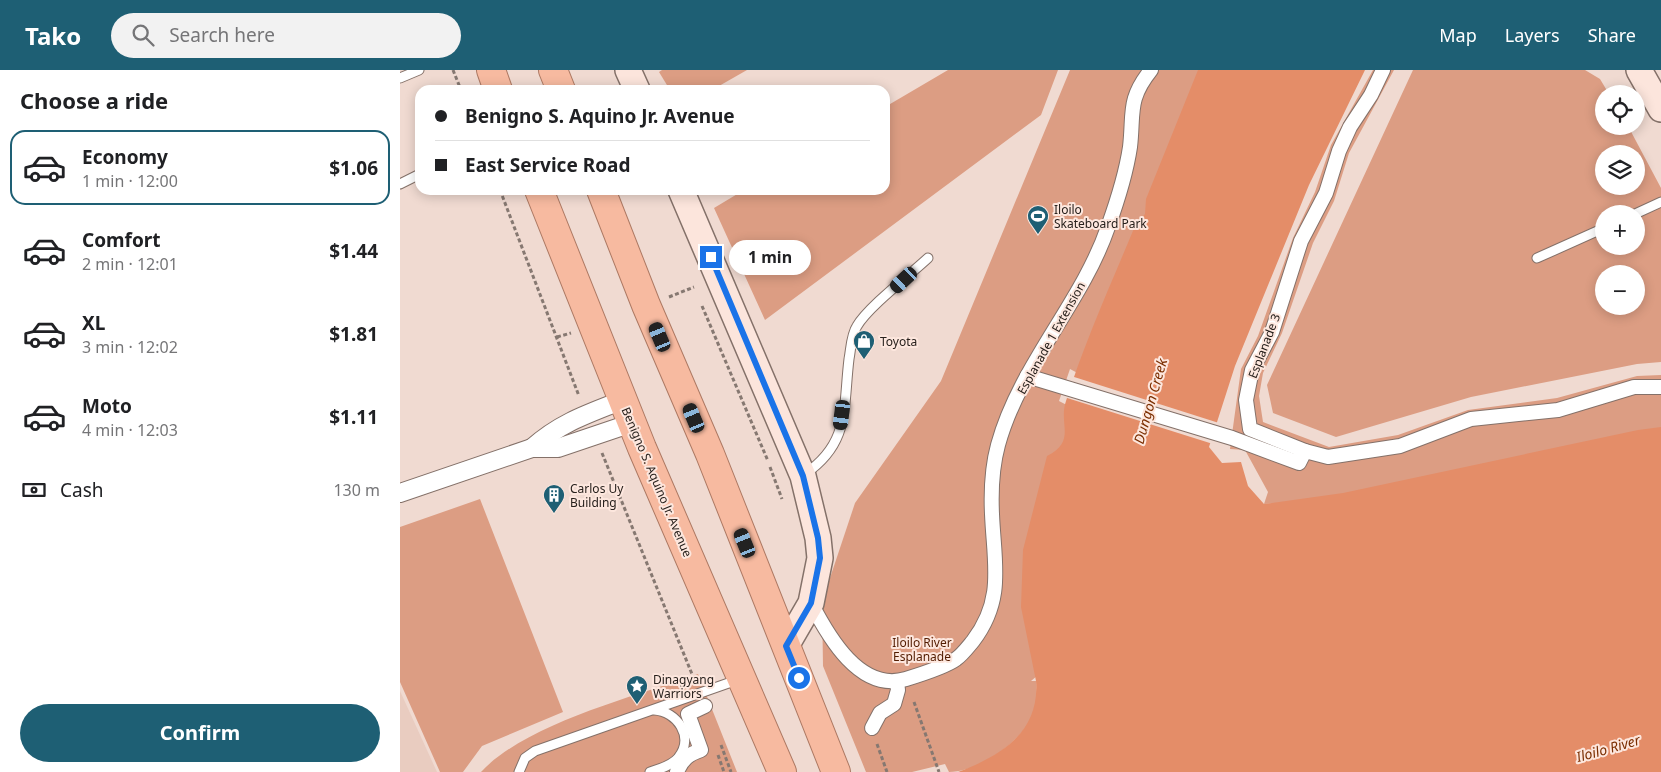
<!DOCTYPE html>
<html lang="en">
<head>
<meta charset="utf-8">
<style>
	body { margin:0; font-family:"Noto Sans",sans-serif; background:#f2f2f2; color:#202124; height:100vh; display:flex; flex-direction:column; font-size:19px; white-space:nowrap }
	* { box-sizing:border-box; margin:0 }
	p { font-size:16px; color:#757577 }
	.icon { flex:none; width:28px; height:28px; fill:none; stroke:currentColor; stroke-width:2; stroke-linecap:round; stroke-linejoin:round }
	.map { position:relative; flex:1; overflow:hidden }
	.panel { display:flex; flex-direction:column; background:#fff; width:400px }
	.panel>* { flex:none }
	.hud { position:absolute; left:15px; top:15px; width:475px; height:110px; border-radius:15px; box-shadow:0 2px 12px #0003; display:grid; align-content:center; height:110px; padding:0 20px; background:#fff }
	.buttons { position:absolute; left:1195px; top:15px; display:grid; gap:10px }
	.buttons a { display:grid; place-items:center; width:50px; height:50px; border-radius:50%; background:#fff; box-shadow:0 2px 12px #0003; font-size:25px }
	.end { position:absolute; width:22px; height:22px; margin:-11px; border:6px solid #1a73e8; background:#fff; box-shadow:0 0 0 2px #fff }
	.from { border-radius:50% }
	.bubble { position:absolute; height:35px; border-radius:18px; background:#fff; box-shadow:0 2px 12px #0003; font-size:16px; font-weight:700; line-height:35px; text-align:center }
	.car { position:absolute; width:15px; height:30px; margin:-15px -8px; border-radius:6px; box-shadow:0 0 4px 1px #0007; background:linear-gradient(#222 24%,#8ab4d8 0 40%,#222 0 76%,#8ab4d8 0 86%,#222 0) }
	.hud b { display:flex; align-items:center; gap:18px; height:48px; font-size:19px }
	.hud b+b { border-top:1px solid #e0e0e0 }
	.hud i { width:12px; height:12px; background:#202124 }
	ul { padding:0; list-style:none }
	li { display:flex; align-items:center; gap:15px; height:75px; margin:0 10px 8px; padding:0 10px; border:2px solid transparent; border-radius:15px }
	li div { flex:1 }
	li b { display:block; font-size:19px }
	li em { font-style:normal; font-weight:700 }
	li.current { border-color:#1e5f74 }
	li>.icon { width:45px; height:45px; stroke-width:1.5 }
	h2 { padding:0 20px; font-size:22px; line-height:60px }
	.pay { display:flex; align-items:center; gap:12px; height:55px; padding:0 20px; font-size:19px }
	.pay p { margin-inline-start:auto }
	.button { display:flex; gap:10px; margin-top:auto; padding:10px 20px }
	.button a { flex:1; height:58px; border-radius:30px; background:#1e5f74; color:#fff; font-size:20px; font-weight:700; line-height:58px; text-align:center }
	header { display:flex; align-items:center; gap:30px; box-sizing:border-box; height:70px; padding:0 25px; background:#1e5f74; color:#fff }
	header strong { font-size:24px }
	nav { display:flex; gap:28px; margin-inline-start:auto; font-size:18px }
	.search { width:350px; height:45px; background:#f2f2f2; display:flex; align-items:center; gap:12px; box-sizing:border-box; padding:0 18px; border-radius:28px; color:#757577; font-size:19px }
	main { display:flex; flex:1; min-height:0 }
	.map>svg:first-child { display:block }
</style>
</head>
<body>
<header>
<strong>Tako</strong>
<div class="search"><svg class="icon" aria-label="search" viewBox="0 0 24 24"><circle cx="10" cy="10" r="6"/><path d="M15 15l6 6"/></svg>Search here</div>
<nav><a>Map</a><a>Layers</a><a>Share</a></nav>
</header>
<main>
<section class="panel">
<h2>Choose a ride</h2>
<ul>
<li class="current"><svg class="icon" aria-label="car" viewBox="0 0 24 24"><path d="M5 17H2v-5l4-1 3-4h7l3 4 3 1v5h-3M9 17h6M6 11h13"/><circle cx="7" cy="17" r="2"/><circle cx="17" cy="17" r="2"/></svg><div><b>Economy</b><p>1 min · 12:00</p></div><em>$1.06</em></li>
<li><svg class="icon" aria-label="car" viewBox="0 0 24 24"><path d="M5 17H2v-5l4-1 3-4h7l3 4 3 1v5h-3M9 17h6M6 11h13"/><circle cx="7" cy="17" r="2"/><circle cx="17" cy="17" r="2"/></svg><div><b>Comfort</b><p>2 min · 12:01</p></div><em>$1.44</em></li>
<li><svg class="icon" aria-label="car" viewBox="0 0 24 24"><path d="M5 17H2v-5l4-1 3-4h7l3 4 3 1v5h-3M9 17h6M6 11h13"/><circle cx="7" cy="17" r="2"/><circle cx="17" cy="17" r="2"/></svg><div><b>XL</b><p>3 min · 12:02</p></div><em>$1.81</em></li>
<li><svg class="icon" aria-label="car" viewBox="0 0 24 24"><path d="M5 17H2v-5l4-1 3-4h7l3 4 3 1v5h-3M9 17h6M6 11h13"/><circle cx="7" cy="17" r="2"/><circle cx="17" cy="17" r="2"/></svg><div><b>Moto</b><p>4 min · 12:03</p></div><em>$1.11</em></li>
</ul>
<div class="pay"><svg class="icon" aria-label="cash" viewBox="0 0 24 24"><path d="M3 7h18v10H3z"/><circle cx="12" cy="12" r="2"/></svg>Cash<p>130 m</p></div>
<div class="button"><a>Confirm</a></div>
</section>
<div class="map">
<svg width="1261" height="702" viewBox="0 0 1261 702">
	<rect width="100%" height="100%" fill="#f0dad1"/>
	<path fill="#e9ccc0" d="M0 621 37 702H0Z"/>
	<g fill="#dc9d83" fill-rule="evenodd">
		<path d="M262 0H347L312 20H270L259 2Z"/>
		<path d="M548 0H658L641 45 365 250 314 138 344 120H485V37Z"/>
		<path d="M670 0H829L685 307 670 299 659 331 688 346 644 600 631 611H636C637 621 637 631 634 642 624 671 579 702 549 702L545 694 512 702H466L423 596 422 532 455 433 541 311Z"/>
		<path d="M973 0H994L949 83 934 131 913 173 882 263 863 303 859 326 863 352 929 377 998 365 1068 340 1157 328 1237 306 1261 305V404L864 434 868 422 845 380 830 379 841 299 858 266 893 168 915 122 931 75Z"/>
		<path d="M1013 0H1185L1200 9 1209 24H1204V56H1228L1261 118V292L1237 294 1071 327 936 367 873 343 867 315ZM1204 84H1236V116H1204ZM1204 144H1236V176H1204ZM1204 204H1236V236H1204Z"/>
		<path d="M80 429 163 642 82 676 63 702H40L0 612V457Z"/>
		<path d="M298 604 337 702H81C125 654 236 626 298 604Z"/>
	</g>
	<path fill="#e48d68" d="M798 0H965L909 115 835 296 809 377 822 393 841 392 848 416 864 434 943 423 1238 360 1261 357V702H558C601 686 640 662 636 611L621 537 623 480 647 386C677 371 658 354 666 331 685 271 711 214 735 156L745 144 746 129Z"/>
	<path fill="#f0dad1" d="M671 306 819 353 813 374 664 327Z"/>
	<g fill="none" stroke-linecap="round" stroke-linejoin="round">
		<g stroke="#847169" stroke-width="11">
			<g id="service">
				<path d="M0 8 19 0"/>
				<path d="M0 114 20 104"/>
				<path d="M1235 144 1261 132"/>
				<path d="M1137 188 1204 158"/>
				<path d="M405 404C450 373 443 339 449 289 451 279 451 265 457 256 468 237 511 204 528 188"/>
				<path d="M119 702 125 688 135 681 340 609"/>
				<path d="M250 702C259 699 271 696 278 688 295 667 277 641 254 640"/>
			</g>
		</g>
		<g stroke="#847169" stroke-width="16">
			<g id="pedestrian">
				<path d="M983 0 971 25 950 57 939 81 926 123 901 171 872 262 852 300 846 330 850 359 905 381 928 387 1000 376 1071 349 1158 340 1234 317H1261"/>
				<path d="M627 306 832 368 899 393 905 381"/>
				<path d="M411 533C428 566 460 623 506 609 519 605 545 597 556 589 562 585 568 577 573 571 605 529 594 493 592 444 591 422 592 397 598 375 620 295 682 233 708 157 717 132 726 104 730 77 734 43 727 30 751 0"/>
				<path d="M472 658 480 643 494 634 498 620 497 612"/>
				<path d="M277 702C282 689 289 684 301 680L288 644 305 636"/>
			</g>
		</g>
		<g stroke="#847169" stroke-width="20">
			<g id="minor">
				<path d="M132 378C160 353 187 344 223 330"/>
				<path d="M0 423 132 378H158L232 353"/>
			</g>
		</g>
		<g stroke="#847169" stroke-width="28">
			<g id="secondary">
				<path d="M228 0 237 20"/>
				<path d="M1239 0 1261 39"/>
				<path d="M281 120 403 406 418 468 420 488 411 533 386 576"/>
			</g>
		</g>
		<g stroke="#ad7963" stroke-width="30">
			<g id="trunk">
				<path d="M91 0 98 20"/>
				<path d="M153 0 161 20"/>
				<path d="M139 120 242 378 382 702"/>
				<path d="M201 120 246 235 310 384 436 702"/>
			</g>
		</g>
		<g stroke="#867871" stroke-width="3" stroke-dasharray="4 2.5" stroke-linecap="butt">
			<path d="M53 0 61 20"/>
			<path d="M100 120 179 326"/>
			<path d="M269 227 294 217"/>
			<path d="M302 236 368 391"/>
			<path d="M157 267 171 263"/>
			<path d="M202 383 294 609"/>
			<path d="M370 397 382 429"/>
			<path d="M514 632 539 702"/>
			<path d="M477 674 487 702"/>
			<path d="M321 675 331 702"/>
			<path d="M318 685 324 702"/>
		</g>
		<use href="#service" stroke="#fff" stroke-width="9"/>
		<use href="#pedestrian" stroke="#fff" stroke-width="14"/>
		<use href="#minor" stroke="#fff" stroke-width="18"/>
		<use href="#secondary" stroke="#fce5dc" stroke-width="25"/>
		<use href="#trunk" stroke="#f7baa0" stroke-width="28"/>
	</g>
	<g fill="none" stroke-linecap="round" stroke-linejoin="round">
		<path stroke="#1a73e8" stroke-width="6" d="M311 187 403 406 418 468 420 488 411 533 386 576 399 608"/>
	</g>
	<defs>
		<g id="stadium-pin" transform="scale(1.125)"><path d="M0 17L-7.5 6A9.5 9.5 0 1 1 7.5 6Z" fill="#1e5f74" stroke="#fde7de"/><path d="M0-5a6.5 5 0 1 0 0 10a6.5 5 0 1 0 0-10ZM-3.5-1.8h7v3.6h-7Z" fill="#fff"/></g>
		<g id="shop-pin" transform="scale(1.125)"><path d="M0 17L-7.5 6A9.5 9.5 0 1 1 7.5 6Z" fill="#1e5f74" stroke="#fde7de"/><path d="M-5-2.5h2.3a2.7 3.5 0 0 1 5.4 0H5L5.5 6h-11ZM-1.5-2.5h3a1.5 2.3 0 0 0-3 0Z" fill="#fff"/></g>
		<g id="building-pin" transform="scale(1.125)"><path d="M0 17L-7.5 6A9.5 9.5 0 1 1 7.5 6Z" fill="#1e5f74" stroke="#fde7de"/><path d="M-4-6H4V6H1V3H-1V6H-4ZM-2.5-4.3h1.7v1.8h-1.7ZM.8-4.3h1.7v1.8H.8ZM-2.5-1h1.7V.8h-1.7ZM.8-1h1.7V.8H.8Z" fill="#fff"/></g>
		<g id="sight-pin" transform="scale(1.125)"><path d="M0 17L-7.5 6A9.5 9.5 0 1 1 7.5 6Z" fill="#1e5f74" stroke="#fde7de"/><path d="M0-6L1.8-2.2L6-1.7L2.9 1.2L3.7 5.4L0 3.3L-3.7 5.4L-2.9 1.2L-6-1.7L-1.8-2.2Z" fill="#fff"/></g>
	</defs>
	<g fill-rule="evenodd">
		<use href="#stadium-pin" x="638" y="146"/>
		<use href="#shop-pin" x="464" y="271"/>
		<use href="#building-pin" x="154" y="425"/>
		<use href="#sight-pin" x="237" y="616"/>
	</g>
	<g text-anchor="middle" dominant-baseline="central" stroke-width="4" stroke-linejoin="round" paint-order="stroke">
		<g font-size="12" fill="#27201c" stroke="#fde7de" text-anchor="start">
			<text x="654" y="139">Iloilo<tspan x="654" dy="14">Skateboard Park</tspan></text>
			<text x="480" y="271">Toyota</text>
			<text x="170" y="418">Carlos Uy<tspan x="170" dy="14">Building</tspan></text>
			<text x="253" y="609">Dinagyang<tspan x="253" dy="14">Warriors</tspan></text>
		</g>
		<g font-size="12" fill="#27201c" stroke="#fde7de">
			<text transform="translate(651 268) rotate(-61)">Esplanade 1 Extension</text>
			<text transform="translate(864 276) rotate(-69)">Esplanade 3</text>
			<text transform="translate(257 412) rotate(67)">Benigno S. Aquino Jr. Avenue</text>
		</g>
		<g font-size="12" fill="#521c01" stroke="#fde7de">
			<text x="522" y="572">Iloilo River<tspan x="522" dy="14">Esplanade</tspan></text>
		</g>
		<g font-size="14" font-style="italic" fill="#7b2e01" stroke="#fde7de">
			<text transform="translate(750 331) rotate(-74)">Dungon Creek</text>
			<text transform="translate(1208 678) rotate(-16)">Iloilo River</text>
		</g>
	</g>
</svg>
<div class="buttons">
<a><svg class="icon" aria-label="locate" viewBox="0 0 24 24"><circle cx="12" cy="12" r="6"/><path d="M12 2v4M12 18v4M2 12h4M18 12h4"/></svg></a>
<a><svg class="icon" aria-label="layers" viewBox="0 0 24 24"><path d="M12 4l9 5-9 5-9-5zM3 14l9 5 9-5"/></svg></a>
<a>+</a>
<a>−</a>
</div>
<i class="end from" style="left:399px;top:608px"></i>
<i class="end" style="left:311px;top:187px"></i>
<div class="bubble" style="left:329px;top:170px;width:82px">1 min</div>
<i class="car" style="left:504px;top:210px;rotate:227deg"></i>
<i class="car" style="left:260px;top:267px;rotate:337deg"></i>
<i class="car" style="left:442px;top:345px;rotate:187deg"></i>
<i class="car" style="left:294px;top:348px;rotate:337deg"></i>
<i class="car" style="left:345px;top:473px;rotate:338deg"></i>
<div class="hud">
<b><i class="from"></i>Benigno S. Aquino Jr. Avenue</b>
<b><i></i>East Service Road</b>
</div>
</div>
</main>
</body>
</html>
